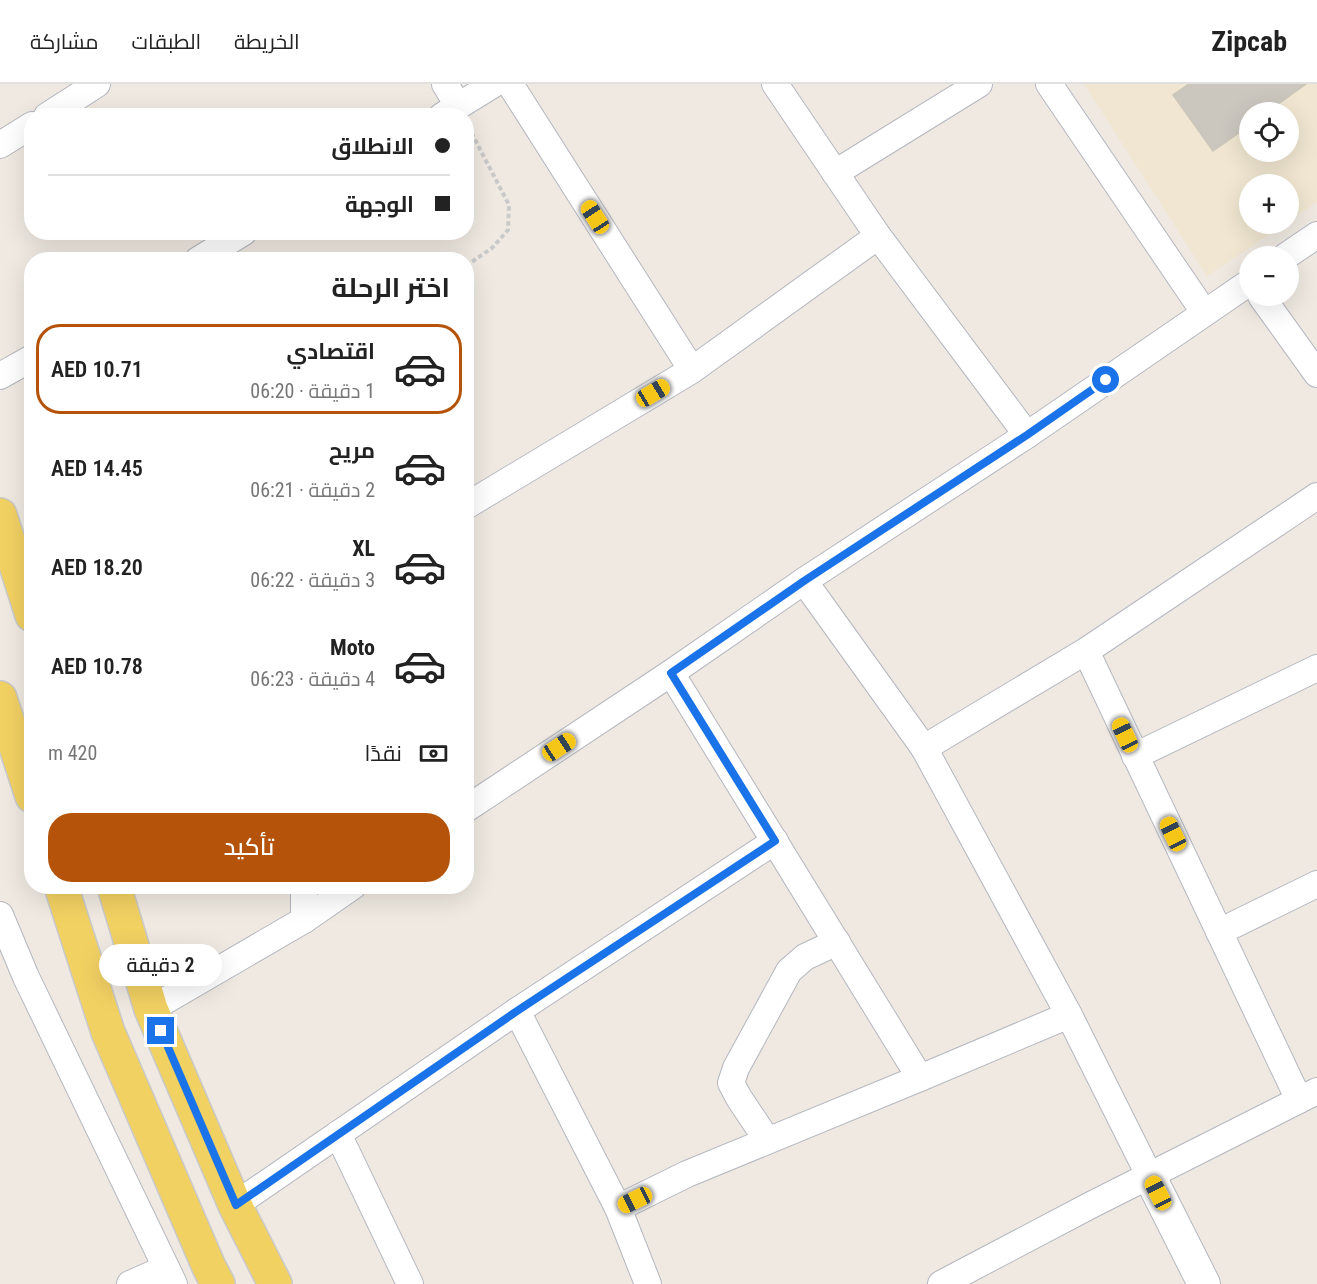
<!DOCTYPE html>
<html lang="ar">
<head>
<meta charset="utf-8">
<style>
	body { margin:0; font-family:"Roboto Condensed",Cairo,sans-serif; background:#f2f2f2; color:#222; direction:rtl; height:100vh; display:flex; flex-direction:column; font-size:22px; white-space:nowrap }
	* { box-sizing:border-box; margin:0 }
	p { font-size:20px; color:#767676 }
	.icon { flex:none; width:33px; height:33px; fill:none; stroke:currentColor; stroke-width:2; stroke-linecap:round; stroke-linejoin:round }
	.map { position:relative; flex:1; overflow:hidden; direction:ltr }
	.panel { position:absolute; left:24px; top:168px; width:450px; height:642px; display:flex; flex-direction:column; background:#fff; border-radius:24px; box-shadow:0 6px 24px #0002; direction:rtl }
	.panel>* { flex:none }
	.top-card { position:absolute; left:24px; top:24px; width:450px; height:132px; border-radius:24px; box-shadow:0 6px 24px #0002; direction:rtl; display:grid; align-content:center; height:132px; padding:0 24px; background:#fff }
	.buttons { position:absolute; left:1239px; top:18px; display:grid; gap:12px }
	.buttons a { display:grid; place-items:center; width:60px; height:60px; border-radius:50%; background:#fff; box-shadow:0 6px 24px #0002; font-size:30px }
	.end { position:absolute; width:27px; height:27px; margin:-14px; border:8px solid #1a73e8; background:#fff; box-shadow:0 0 0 3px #fff }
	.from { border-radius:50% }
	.bubble { position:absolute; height:42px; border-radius:21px; background:#fff; box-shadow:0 6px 24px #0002; font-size:20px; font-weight:600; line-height:42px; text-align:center; direction:rtl }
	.car { position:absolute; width:18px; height:36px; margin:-18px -9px; border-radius:8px; box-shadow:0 0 4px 2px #0007; background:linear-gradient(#f5c518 24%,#345 0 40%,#f5c518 0 76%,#345 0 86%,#f5c518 0) }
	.top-card b { display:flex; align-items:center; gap:21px; height:57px; font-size:22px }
	.top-card b+b { border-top:2px solid #e0e0e0 }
	.top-card i { width:15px; height:15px; background:#222 }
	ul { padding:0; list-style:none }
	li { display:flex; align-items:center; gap:18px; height:90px; margin:0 12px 9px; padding:0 12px; border:3px solid transparent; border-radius:24px }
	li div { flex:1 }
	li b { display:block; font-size:22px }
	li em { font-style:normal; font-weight:600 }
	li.selected { border-color:#b45309 }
	li>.icon { width:54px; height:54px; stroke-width:1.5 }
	h2 { padding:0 24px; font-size:27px; line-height:72px }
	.pay { display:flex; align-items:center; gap:15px; height:66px; padding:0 24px; font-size:22px }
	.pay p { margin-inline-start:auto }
	.cta { display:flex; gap:12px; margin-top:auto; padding:12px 24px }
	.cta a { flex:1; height:69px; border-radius:24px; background:#b45309; color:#fff; font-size:24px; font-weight:600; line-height:69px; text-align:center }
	header { display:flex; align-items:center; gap:36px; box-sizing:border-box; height:84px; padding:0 30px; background:#fff; border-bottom:2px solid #e0e0e0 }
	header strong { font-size:28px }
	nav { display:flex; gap:33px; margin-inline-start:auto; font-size:21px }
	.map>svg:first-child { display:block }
</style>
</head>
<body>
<header>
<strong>Zipcab</strong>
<nav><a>الخريطة</a><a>الطبقات</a><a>مشاركة</a></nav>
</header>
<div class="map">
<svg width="1317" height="1200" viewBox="0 0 1317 1200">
	<rect width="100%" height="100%" fill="#efe9e1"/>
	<path fill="#f0e6d1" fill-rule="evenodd" d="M1084 0H1317V118L1289 137 1288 100H1250V140H1285L1207 192ZM1250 28H1288V68H1250Z"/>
	<path fill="#cbc7bf" stroke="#cbc5ba" stroke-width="1.5" d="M1189 0H1306L1267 28H1250V41L1213 67 1173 11Z"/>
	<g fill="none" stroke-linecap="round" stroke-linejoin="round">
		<g stroke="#b4b7c1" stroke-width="28">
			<g id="minor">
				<path d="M445 0 458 22"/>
				<path d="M510 0 692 286"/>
				<path d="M775 0 878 152 1027 351"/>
				<path d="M1049 0 1204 228"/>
				<path d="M47 32 97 0"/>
				<path d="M442 32 494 0"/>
				<path d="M0 61 32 41"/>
				<path d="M835 89 979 0"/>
				<path d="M1286 172 1317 151"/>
				<path d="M198 176 244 148"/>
				<path d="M1261 212 1317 290"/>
				<path d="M0 292 32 274"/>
				<path d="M466 422 692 286 878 152"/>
				<path d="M804 497 924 664 1069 931 1149 1091"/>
				<path d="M1086 567 1299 1016"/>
				<path d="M671 589 920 994"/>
				<path d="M924 664 1086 567 1317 412"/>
				<path d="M1135 672 1317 584"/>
				<path d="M466 725 671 589 804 497 1027 351 1250 198"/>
				<path d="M304 802V836"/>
				<path d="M0 831 26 893 174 1200"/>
				<path d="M1219 848 1317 800"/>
				<path d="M151 925 304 836 353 802"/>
				<path d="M517 927 618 1124 648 1200"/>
				<path d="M338 1050 410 1200"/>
				<path d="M767 1056 739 1014 731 999 736 984 789 887 805 873 837 858"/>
				<path d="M235 1121 517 927 775 757"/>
				<path d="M618 1124 687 1090 920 994 1069 931"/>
				<path d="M130 1200 166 1184"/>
				<path d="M941 1200 1091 1121 1317 1007"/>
			</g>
		</g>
		<g stroke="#b4b7c1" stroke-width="34">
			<path id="tertiary" d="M1149 1091 1204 1200"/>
		</g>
		<g stroke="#c9c9c9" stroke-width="36">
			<g id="primary">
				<path d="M0 431 32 531"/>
				<path d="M0 614 32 712"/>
				<path d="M61 802 108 948 209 1183 218 1200"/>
				<path d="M114 802 151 925 235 1121 275 1200"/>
			</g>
		</g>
		<path stroke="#c9c9c9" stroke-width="4" stroke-dasharray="4.5 3" stroke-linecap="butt" d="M466 182 492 164 508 146 509 121 469 44"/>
		<use href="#minor" stroke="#fff" stroke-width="26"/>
		<use href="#tertiary" stroke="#fff" stroke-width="32"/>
		<use href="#primary" stroke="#f2d163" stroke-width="33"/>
	</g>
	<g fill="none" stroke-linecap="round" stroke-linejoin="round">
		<path stroke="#1a73e8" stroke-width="8" d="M161 947 236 1121 517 927 775 757 671 589 804 497 1027 351 1106 296"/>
	</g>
</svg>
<div class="buttons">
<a><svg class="icon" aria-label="locate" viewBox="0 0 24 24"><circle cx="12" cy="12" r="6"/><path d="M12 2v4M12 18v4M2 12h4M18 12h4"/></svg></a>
<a>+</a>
<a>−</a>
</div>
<i class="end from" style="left:1106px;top:296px"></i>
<i class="end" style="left:161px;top:947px"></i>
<div class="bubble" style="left:99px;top:860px;width:123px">2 دقيقة</div>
<i class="car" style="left:595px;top:133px;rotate:327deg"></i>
<i class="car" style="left:653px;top:309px;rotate:59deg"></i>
<i class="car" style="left:1125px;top:651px;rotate:335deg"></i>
<i class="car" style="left:559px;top:663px;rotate:57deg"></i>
<i class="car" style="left:1173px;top:750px;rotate:334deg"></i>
<i class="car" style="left:1158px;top:1109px;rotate:333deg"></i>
<i class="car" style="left:635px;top:1116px;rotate:244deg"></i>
<div class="top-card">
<b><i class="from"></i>الانطلاق</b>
<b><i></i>الوجهة</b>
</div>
<section class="panel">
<h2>اختر الرحلة</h2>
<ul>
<li class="selected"><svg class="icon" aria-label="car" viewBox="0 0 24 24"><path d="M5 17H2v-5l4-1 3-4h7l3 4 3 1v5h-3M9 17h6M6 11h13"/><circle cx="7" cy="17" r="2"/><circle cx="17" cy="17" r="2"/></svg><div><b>اقتصادي</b><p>1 دقيقة · 06:20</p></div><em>AED 10.71</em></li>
<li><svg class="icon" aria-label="car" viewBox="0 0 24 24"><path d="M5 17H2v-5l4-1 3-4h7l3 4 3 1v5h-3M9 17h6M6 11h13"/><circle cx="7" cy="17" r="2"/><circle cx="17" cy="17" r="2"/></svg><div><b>مريح</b><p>2 دقيقة · 06:21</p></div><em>AED 14.45</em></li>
<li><svg class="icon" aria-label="car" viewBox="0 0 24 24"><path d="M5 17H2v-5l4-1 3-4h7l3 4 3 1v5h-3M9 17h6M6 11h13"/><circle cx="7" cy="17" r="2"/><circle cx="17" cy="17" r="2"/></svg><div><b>XL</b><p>3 دقيقة · 06:22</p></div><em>AED 18.20</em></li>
<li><svg class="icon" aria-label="car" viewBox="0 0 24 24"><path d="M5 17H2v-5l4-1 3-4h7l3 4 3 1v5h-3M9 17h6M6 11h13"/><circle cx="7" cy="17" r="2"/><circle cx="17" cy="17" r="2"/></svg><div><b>Moto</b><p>4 دقيقة · 06:23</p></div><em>AED 10.78</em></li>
</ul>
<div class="pay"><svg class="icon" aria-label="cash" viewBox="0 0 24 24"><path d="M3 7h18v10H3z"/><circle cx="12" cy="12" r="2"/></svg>نقدًا<p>420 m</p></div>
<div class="cta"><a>تأكيد</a></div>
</section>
</div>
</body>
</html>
